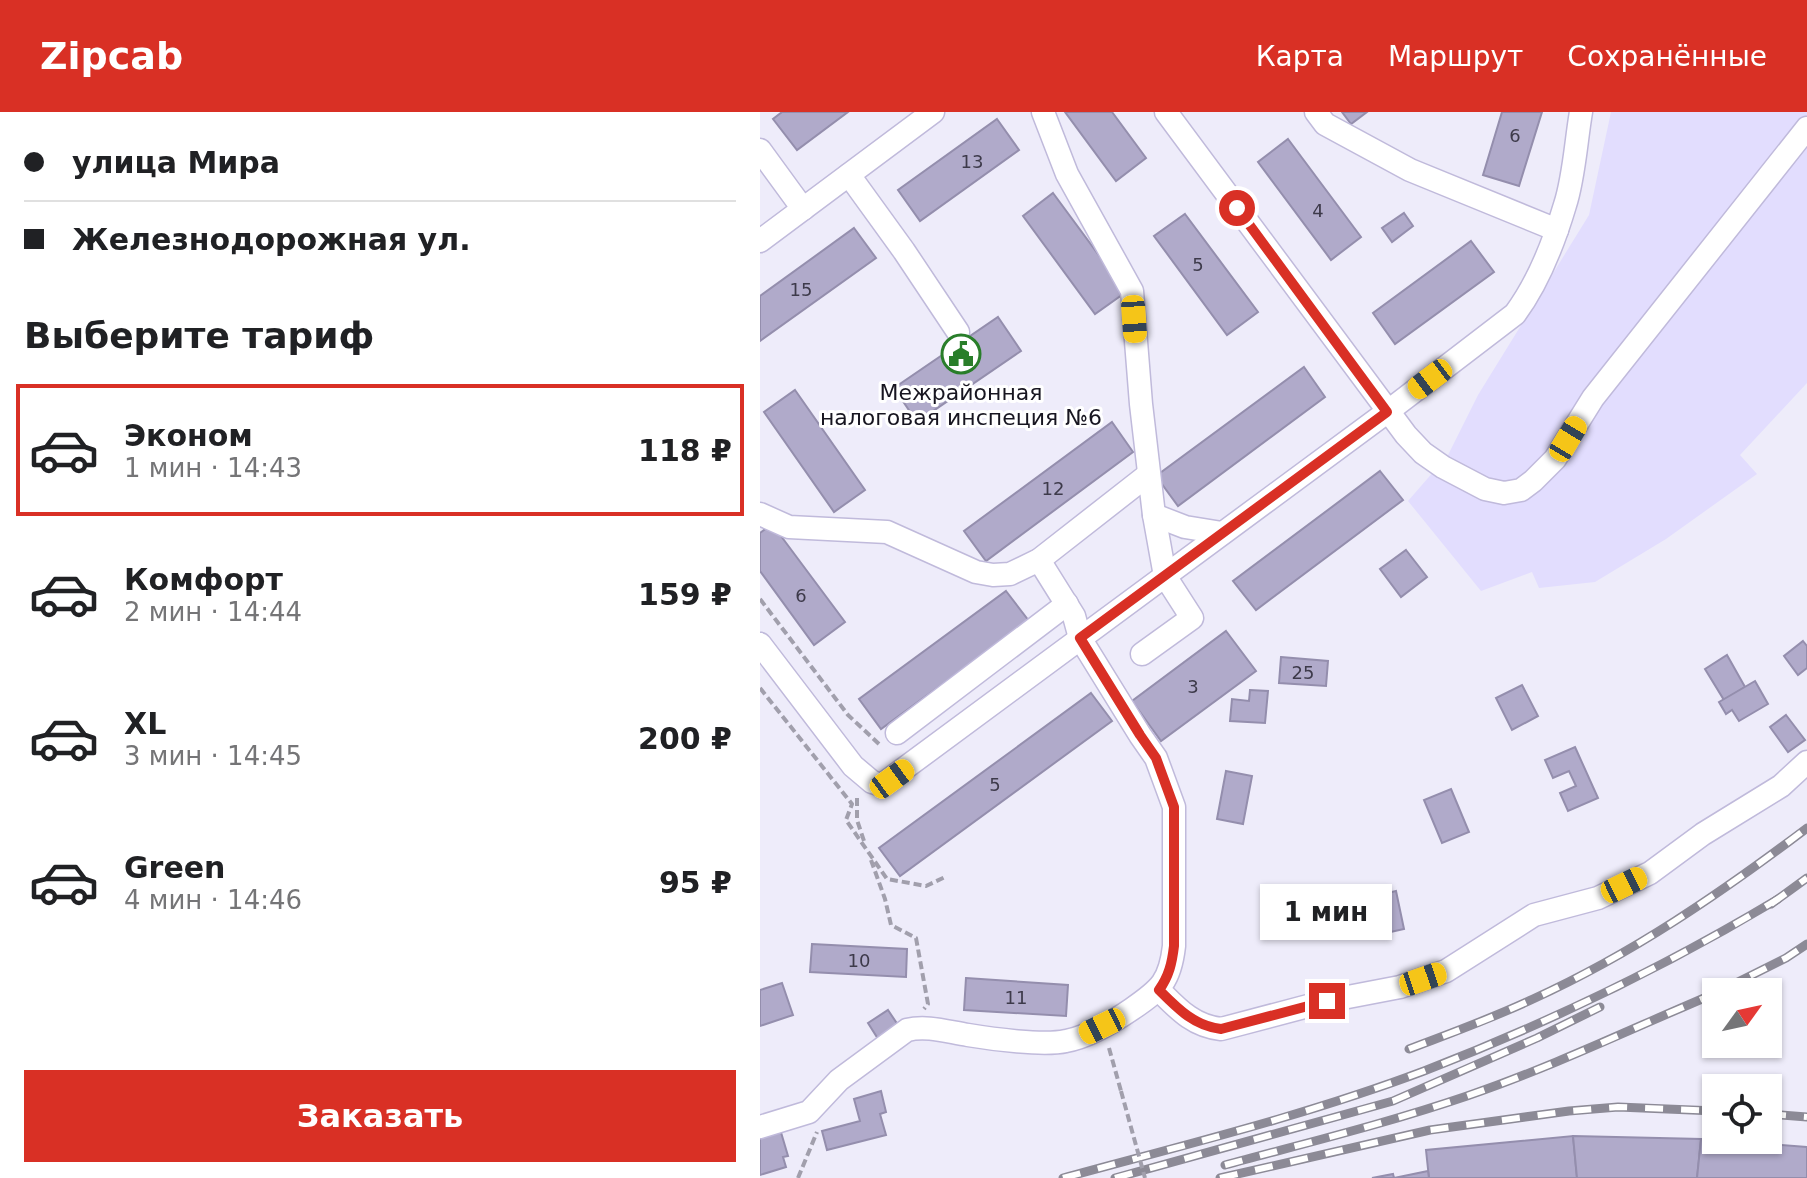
<!DOCTYPE html>
<html lang="ru">
<head>
<meta charset="utf-8">
<style>
	body { margin:0; font-family:"DejaVu Sans",sans-serif; background:#f6f6f6; color:#202124; height:100vh; display:flex; flex-direction:column; font-size:30px; white-space:nowrap }
	* { box-sizing:border-box; margin:0 }
	p { font-size:26px; color:#757577 }
	.icon { flex:none; width:44px; height:44px; fill:none; stroke:currentColor; stroke-width:2; stroke-linecap:round; stroke-linejoin:round }
	.map { position:relative; flex:1; overflow:hidden }
	.side { display:flex; flex-direction:column; background:#fff; width:760px }
	.side>* { flex:none }
	.guide { display:grid; align-content:center; height:176px; padding:0 24px; background:#fff }
	.needle { width:52px; rotate:57deg }
	.buttons { position:absolute; left:942px; top:866px; display:grid; gap:16px }
	.buttons a { display:grid; place-items:center; width:80px; height:80px; border-radius:0px; background:#fff; box-shadow:0 2px 6px #0004; font-size:40px }
	.end { position:absolute; width:36px; height:36px; margin:-18px; border:10px solid #d93025; background:#fff; box-shadow:0 0 0 4px #fff }
	.from { border-radius:50% }
	.bubble { position:absolute; height:56px; border-radius:0px; background:#fff; box-shadow:0 2px 6px #0004; font-size:26px; font-weight:700; line-height:56px; text-align:center }
	.car { position:absolute; width:24px; height:48px; margin:-24px -12px; border-radius:10px; box-shadow:0 0 6px 2px #0007; background:linear-gradient(#f5c518 24%,#345 0 40%,#f5c518 0 76%,#345 0 86%,#f5c518 0) }
	.guide b { display:flex; align-items:center; gap:28px; height:76px; font-size:30px }
	.guide b+b { border-top:2px solid #e0e0e0 }
	.guide i { width:20px; height:20px; background:#202124 }
	ul { padding:0; list-style:none }
	li { display:flex; align-items:center; gap:24px; height:132px; margin:0 16px 12px; padding:0 8px; border:4px solid transparent; border-radius:0px }
	li div { flex:1 }
	li b { display:block; font-size:30px }
	li em { font-style:normal; font-weight:700 }
	li.active { border-color:#d93025 }
	li>.icon { width:72px; height:72px; stroke-width:1.5 }
	h2 { padding:0 24px; font-size:36px; line-height:96px }
	.primary-button { display:flex; gap:16px; margin-top:auto; padding:16px 24px }
	.primary-button a { flex:1; height:92px; border-radius:0px; background:#d93025; color:#fff; font-size:32px; font-weight:700; line-height:92px; text-align:center }
	header { display:flex; align-items:center; gap:48px; box-sizing:border-box; height:112px; padding:0 40px; background:#d93025; color:#fff }
	header strong { font-size:38px }
	nav { display:flex; gap:44px; margin-inline-start:auto; font-size:28px }
	main { display:flex; flex:1; min-height:0 }
	.map>svg:first-child { display:block }
</style>
</head>
<body>
<header>
<strong>Zipcab</strong>
<nav><a>Карта</a><a>Маршрут</a><a>Сохранённые</a></nav>
</header>
<main>
<section class="side">
<div class="guide">
<b><i class="from"></i>улица Мира</b>
<b><i></i>Железнодорожная ул.</b>
</div>
<h2>Выберите тариф</h2>
<ul>
<li class="active"><svg class="icon" aria-label="car" viewBox="0 0 24 24"><path d="M5 17H2v-5l4-1 3-4h7l3 4 3 1v5h-3M9 17h6M6 11h13"/><circle cx="7" cy="17" r="2"/><circle cx="17" cy="17" r="2"/></svg><div><b>Эконом</b><p>1 мин · 14:43</p></div><em>118 ₽</em></li>
<li><svg class="icon" aria-label="car" viewBox="0 0 24 24"><path d="M5 17H2v-5l4-1 3-4h7l3 4 3 1v5h-3M9 17h6M6 11h13"/><circle cx="7" cy="17" r="2"/><circle cx="17" cy="17" r="2"/></svg><div><b>Комфорт</b><p>2 мин · 14:44</p></div><em>159 ₽</em></li>
<li><svg class="icon" aria-label="car" viewBox="0 0 24 24"><path d="M5 17H2v-5l4-1 3-4h7l3 4 3 1v5h-3M9 17h6M6 11h13"/><circle cx="7" cy="17" r="2"/><circle cx="17" cy="17" r="2"/></svg><div><b>XL</b><p>3 мин · 14:45</p></div><em>200 ₽</em></li>
<li><svg class="icon" aria-label="car" viewBox="0 0 24 24"><path d="M5 17H2v-5l4-1 3-4h7l3 4 3 1v5h-3M9 17h6M6 11h13"/><circle cx="7" cy="17" r="2"/><circle cx="17" cy="17" r="2"/></svg><div><b>Green</b><p>4 мин · 14:46</p></div><em>95 ₽</em></li>
</ul>
<div class="primary-button"><a>Заказать</a></div>
</section>
<div class="map">
<svg width="1047" height="1066" viewBox="0 0 1047 1066">
	<rect width="100%" height="100%" fill="#eeecfa"/>
	<path fill="#e2ddfe" d="M851 0H1047V271L980 343 997 362 906 427 835 470 779 476 772 460 721 479 648 389 688 343 718 283 829 103Z"/>
	<g fill="#b0aaca" stroke="#948ead" stroke-width="2">
		<path d="M22 0H88L37 38 13 7Z"/>
		<path d="M305 0H352L386 46 356 69Z"/>
		<path d="M582 0H607L591 12Z"/>
		<path d="M742 0H782L759 74 723 63Z"/>
		<path d="M237 7 259 38 160 109 138 78Z"/>
		<path d="M528 27 601 125 571 148 498 50Z"/>
		<path d="M293 81 366 180 335 202 263 104Z"/>
		<path d="M644 101 653 114 632 130 622 116Z"/>
		<path d="M425 102 498 200 467 223 394 124Z"/>
		<path d="M94 116 116 146 0 229V184Z"/>
		<path d="M711 129 734 160 635 232 613 201Z"/>
		<path d="M238 205 261 239 157 310 134 276Z"/>
		<path d="M544 255 565 285 418 394 396 364Z"/>
		<path d="M35 278 105 378 74 400 4 300Z"/>
		<path d="M352 310 373 340 226 449 204 419Z"/>
		<path d="M620 359 643 388 496 498 473 469Z"/>
		<path d="M12 412 85 510 54 533 0 459V421Z"/>
		<path d="M646 438 667 465 641 485 620 457Z"/>
		<path d="M246 479 269 509 121 617 99 587Z"/>
		<path d="M466 519 496 559 401 629 372 589Z"/>
		<path d="M1043 529 1047 534V556L1038 563 1024 544Z"/>
		<path d="M967 543 985 575 964 588 945 557Z"/>
		<path d="M521 545 568 549 566 574 519 571Z"/>
		<path d="M995 569 1008 592 979 609 972 598 966 602 959 590Z"/>
		<path d="M762 573 778 604 752 618 736 586Z"/>
		<path d="M490 578 508 579 505 611 470 609 472 587 489 589Z"/>
		<path d="M331 581 352 609 140 764 119 736Z"/>
		<path d="M1026 603 1045 628 1028 640 1010 615Z"/>
		<path d="M815 635 838 686 808 699 800 681 816 674 809 659 793 666 785 648Z"/>
		<path d="M466 659 492 664 483 712 457 707Z"/>
		<path d="M691 677 709 720 682 731 664 688Z"/>
		<path d="M636 779 644 817 608 825 602 800 618 797 615 784Z"/>
		<path d="M52 832 147 837 146 865 50 860Z"/>
		<path d="M206 866 308 873 306 904 204 898Z"/>
		<path d="M22 871 33 903 0 914V878Z"/>
		<path d="M128 898 140 916 120 930 108 911Z"/>
		<path d="M121 979 126 1000 120 1002 126 1023 67 1038 62 1019 100 1009 94 987Z"/>
		<path d="M20 1017 28 1044 23 1045 26 1055 0 1063V1023Z"/>
		<path d="M813 1024 817 1066H669L666 1038Z"/>
		<path d="M813 1024 941 1027 937 1066H817Z"/>
		<path d="M941 1027 1047 1035V1066H937Z"/>
		<path d="M668 1059 669 1066H612L633 1062 634 1066Z"/>
	</g>
	<g fill="none" stroke-linecap="round" stroke-linejoin="round">
		<g stroke="#c0badb" stroke-width="25">
			<g id="minor">
				<path d="M283 0 307 62 372 179 381 292 394 403 405 464 432 506 382 542"/>
				<path d="M406 0 646 323 663 341 683 355 725 377 744 381 761 378 773 369 795 347 833 286 1047 16"/>
				<path d="M556 0 565 12 650 58 797 118"/>
				<path d="M0 38 43 97"/>
				<path d="M89 63 144 139 198 220"/>
				<path d="M0 129 173 0"/>
				<path d="M0 402 29 415 127 420 216 460 233 463 250 462 279 448 389 362"/>
				<path d="M394 403 425 415 462 421"/>
				<path d="M0 532 93 654 112 670 122 673 627 300 755 202C778 171 794 130 805 93 814 66 816 29 821 0"/>
				<path d="M137 621 307 492"/>
				<path d="M399 878C418 897 433 914 461 917L567 889 640 875 686 859 774 803 838 786 890 761 943 722 1021 674 1047 650"/>
				<path d="M0 1015 49 1000 79 968 147 918C167 913 188 920 208 923 232 927 283 934 306 929 329 925 353 910 372 897 401 877 410 869 414 834V695L396 646 380 623 320 526 314 504 279 448"/>
			</g>
		</g>
		<g stroke="#a19fac" stroke-width="4" stroke-dasharray="8 4" stroke-linecap="butt">
			<path d="M0 487 88 603 119 632"/>
			<path d="M0 576 92 692 86 708 127 767 166 774 185 765"/>
			<path d="M97 686V708L105 732"/>
			<path d="M111 748 125 787 131 813 156 826 168 892 164 897"/>
			<path d="M349 936 361 979"/>
			<path d="M38 1066 57 1020"/>
		</g>
		<use href="#minor" stroke="#fff" stroke-width="22"/>
		<g stroke="#8c8a96" stroke-width="9">
			<g id="rail">
				<path d="M1011 792 1047 766"/>
				<path d="M958 880 1026 846 1047 832"/>
				<path d="M649 937C691 921 733 906 773 887 872 842 961 781 1047 716"/>
				<path d="M1008 1002 1047 1005"/>
				<path d="M465 1053C546 1031 628 1011 707 984 792 955 873 916 956 881"/>
				<path d="M303 1066C424 1033 547 1003 664 959 786 912 906 854 1018 787"/>
				<path d="M355 1066 633 989 777 926 840 895"/>
				<path d="M460 1066 670 1018 809 999 858 995 956 999"/>
			</g>
		</g>
		<use href="#rail" stroke="#fff" stroke-width="6" stroke-dasharray="18" stroke-linecap="butt"/>
		<path stroke="#a19fac" stroke-width="4" stroke-dasharray="8 4" stroke-linecap="butt" d="M361 979 385 1066"/>
	</g>
	<g fill="none" stroke-linecap="round" stroke-linejoin="round">
		<path stroke="#d93025" stroke-width="10" d="M477 96 627 300 320 526 380 623 396 646 414 695V834C412 851 409 864 399 878 417 896 434 914 461 917L567 889"/>
	</g>
	<defs>
		<g id="civic-ring" transform="scale(2)"><circle r="9.5" fill="#fff" stroke="#297e2a" stroke-width="1.5"/><path d="M-.6-6.5H3V-4.5H.6V-3L4-1V1h2V6H-6V1h2V-1L-.6-3ZM-1.2 2.5V6h2.4V2.5Z" fill="#297e2a"/></g>
	</defs>
	<g fill-rule="evenodd">
		<use href="#civic-ring" x="201" y="242"/>
	</g>
	<g text-anchor="middle" dominant-baseline="central" stroke-width="6" stroke-linejoin="round" paint-order="stroke">
		<g font-size="18" fill="#3d3a4a">
			<text x="755" y="23">6</text>
			<text x="212" y="49">13</text>
			<text x="558" y="98">4</text>
			<text x="438" y="152">5</text>
			<text x="41" y="177">15</text>
			<text x="293" y="376">12</text>
			<text x="41" y="483">6</text>
			<text x="543" y="560">25</text>
			<text x="433" y="574">3</text>
			<text x="235" y="672">5</text>
			<text x="99" y="848">10</text>
			<text x="256" y="885">11</text>
		</g>
		<g font-size="22" fill="#171520" stroke="#fff">
			<text x="201" y="280">Межрайонная<tspan x="201" dy="25">налоговая инспеция №6</tspan></text>
		</g>
	</g>
</svg>
<div class="buttons">
<a><svg class="needle" viewBox="-14 -14 28 28"><path d="M0-13l5 13h-10z" fill="#e53935"/><path d="M0 13l5-13h-10z" fill="#757577"/></svg></a>
<a><svg class="icon" aria-label="locate" viewBox="0 0 24 24"><circle cx="12" cy="12" r="6"/><path d="M12 2v4M12 18v4M2 12h4M18 12h4"/></svg></a>
</div>
<i class="end from" style="left:477px;top:96px"></i>
<i class="end" style="left:567px;top:889px"></i>
<div class="bubble" style="left:500px;top:772px;width:132px">1 мин</div>
<i class="car" style="left:374px;top:207px;rotate:176deg"></i>
<i class="car" style="left:670px;top:267px;rotate:233deg"></i>
<i class="car" style="left:808px;top:327px;rotate:31deg"></i>
<i class="car" style="left:132px;top:667px;rotate:54deg"></i>
<i class="car" style="left:864px;top:773px;rotate:64deg"></i>
<i class="car" style="left:663px;top:867px;rotate:71deg"></i>
<i class="car" style="left:342px;top:914px;rotate:244deg"></i>
</div>
</main>
</body>
</html>
